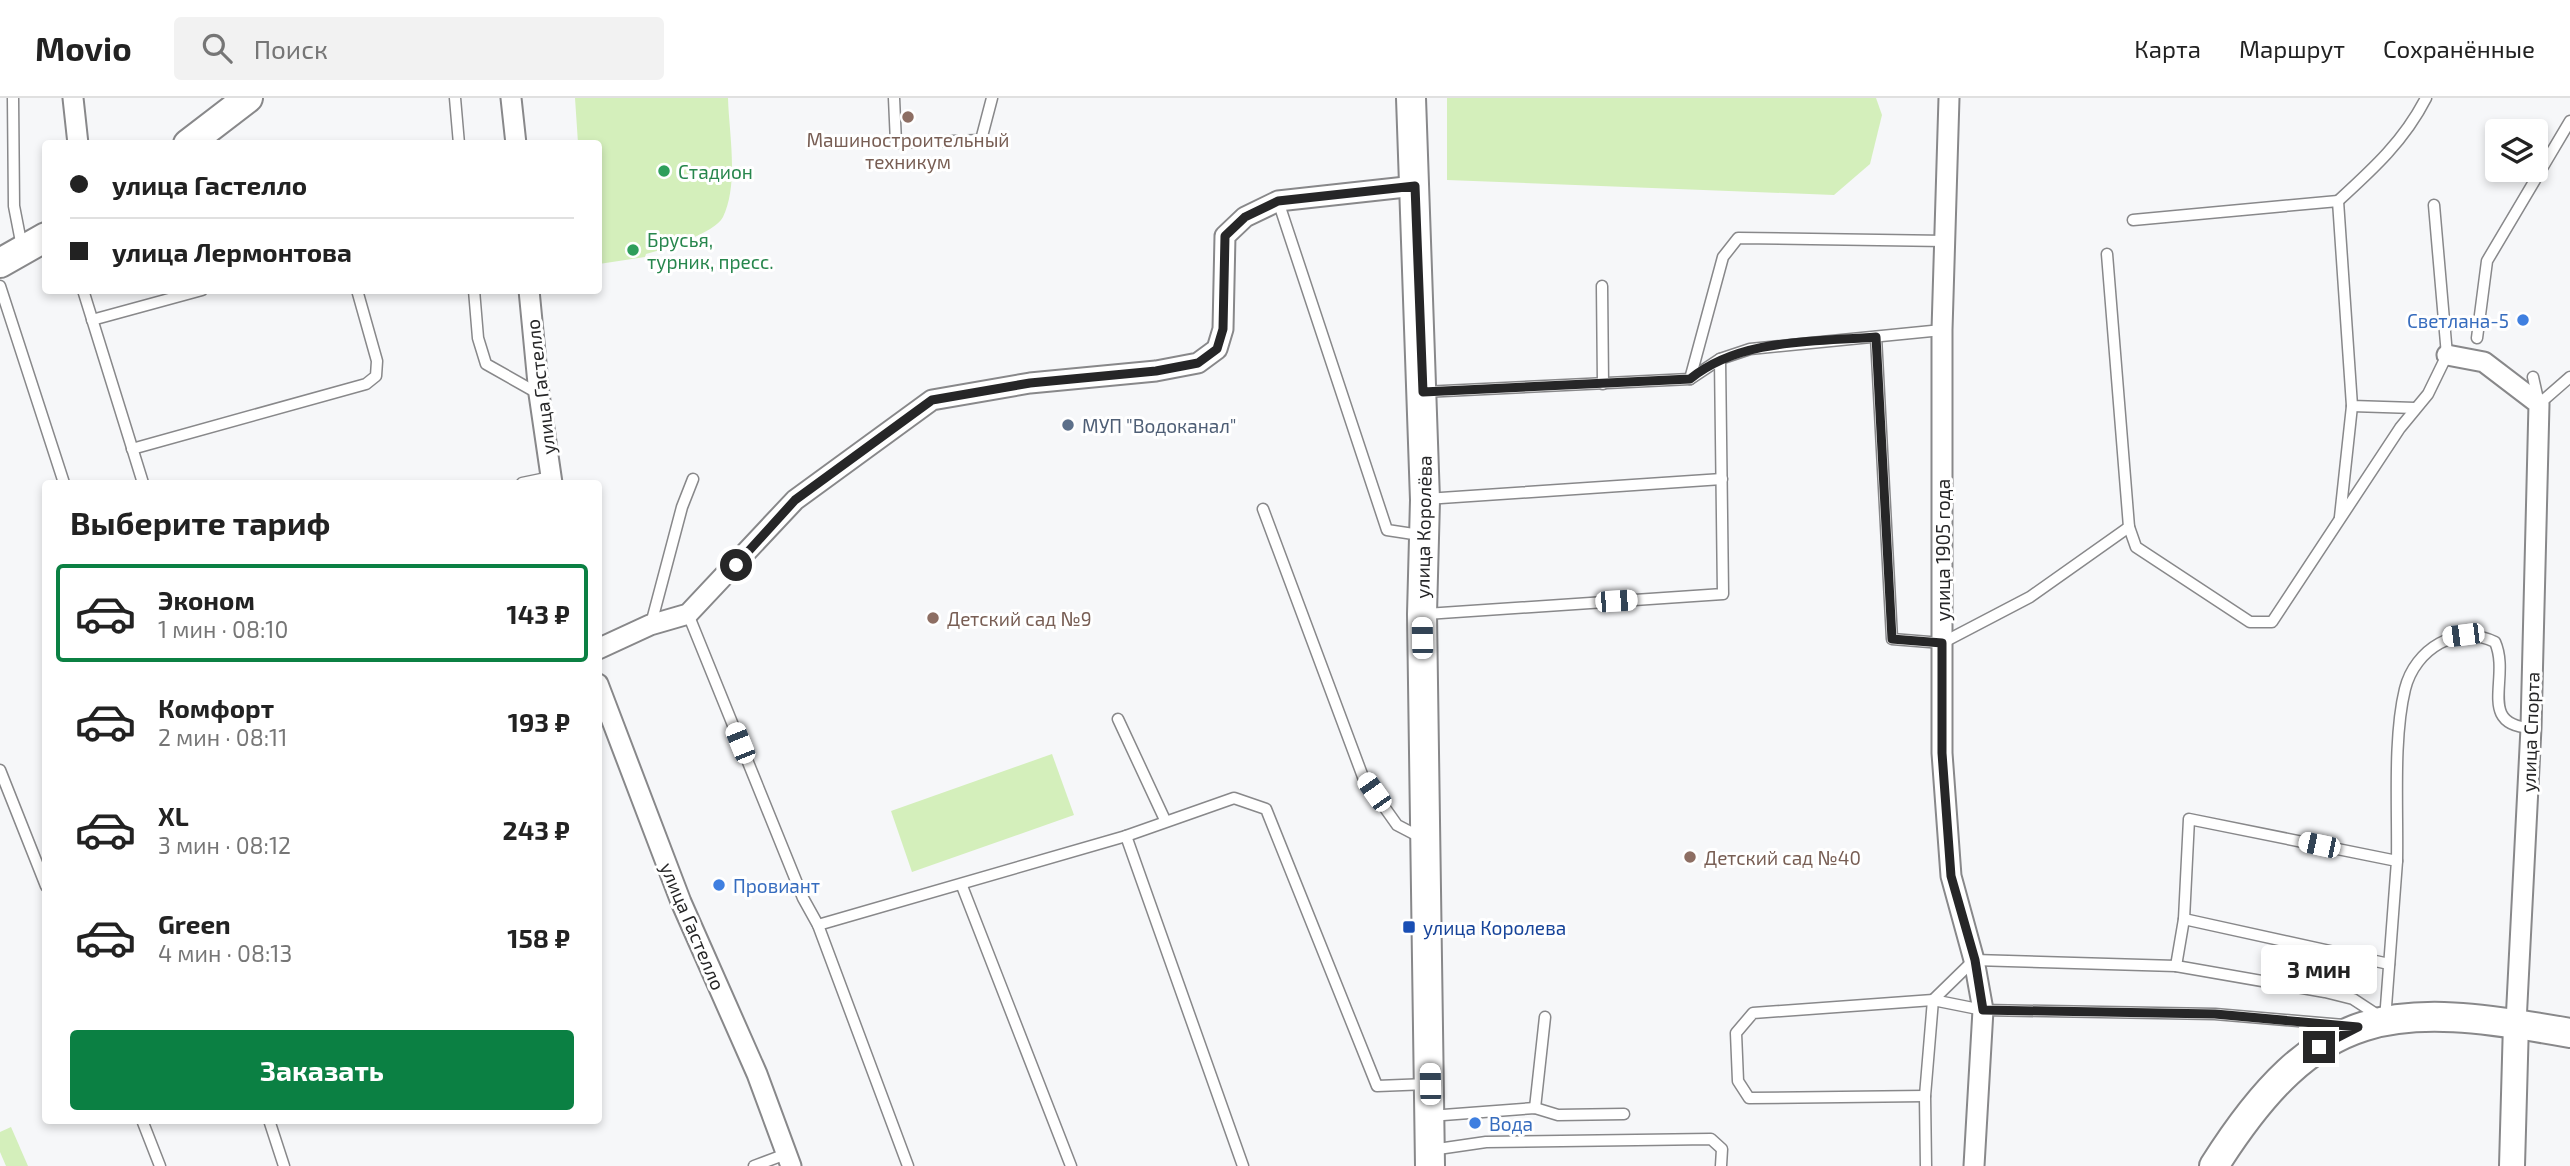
<!DOCTYPE html>
<html lang="ru">
<head>
<meta charset="utf-8">
<style>
	body { margin:0; font-family:"Exo 2",sans-serif; background:#f2f2f2; color:#222; height:100vh; display:flex; flex-direction:column; font-size:26px; white-space:nowrap }
	* { box-sizing:border-box; margin:0 }
	p { font-size:23px; color:#767676 }
	.icon { flex:none; width:38px; height:38px; fill:none; stroke:currentColor; stroke-width:2; stroke-linecap:round; stroke-linejoin:round }
	.map { position:relative; flex:1; overflow:hidden }
	.details { position:absolute; left:42px; top:382px; width:560px; height:644px; display:flex; flex-direction:column; background:#fff; border-radius:7px; box-shadow:0 4px 10px #0003 }
	.details>* { flex:none }
	.top-card { position:absolute; left:42px; top:42px; width:560px; height:154px; border-radius:7px; box-shadow:0 4px 10px #0003; display:grid; align-content:center; height:154px; padding:0 28px; background:#fff }
	.fabs { position:absolute; left:2485px; top:21px; display:grid; gap:14px }
	.fabs a { display:grid; place-items:center; width:63px; height:63px; border-radius:7px; background:#fff; box-shadow:0 4px 10px #0003; font-size:35px }
	.end { position:absolute; width:32px; height:32px; margin:-16px; border:9px solid #262627; background:#fff; box-shadow:0 0 0 4px #fff }
	.from { border-radius:50% }
	.bubble { position:absolute; height:49px; border-radius:7px; background:#fff; box-shadow:0 4px 10px #0003; font-size:23px; font-weight:700; line-height:49px; text-align:center }
	.car { position:absolute; width:21px; height:42px; margin:-21px -10px; border-radius:9px; box-shadow:0 0 5px 2px #0007; background:linear-gradient(#fff 24%,#345 0 40%,#fff 0 76%,#345 0 86%,#fff 0) }
	.top-card b { display:flex; align-items:center; gap:24px; height:66px; font-size:26px }
	.top-card b+b { border-top:2px solid #e0e0e0 }
	.top-card i { width:18px; height:18px; background:#222 }
	ul { padding:0; list-style:none }
	li { display:flex; align-items:center; gap:21px; height:98px; margin:0 14px 10px; padding:0 14px; border:4px solid transparent; border-radius:7px }
	li div { flex:1 }
	li b { display:block; font-size:26px }
	li em { font-style:normal; font-weight:700 }
	li.on { border-color:#0b8043 }
	li>.icon { width:63px; height:63px; stroke-width:1.5 }
	h2 { padding:0 28px; font-size:32px; line-height:84px }
	.primary-button { display:flex; gap:14px; margin-top:auto; padding:14px 28px }
	.primary-button a { flex:1; height:80px; border-radius:7px; background:#0b8043; color:#fff; font-size:28px; font-weight:700; line-height:80px; text-align:center }
	header { display:flex; align-items:center; gap:42px; box-sizing:border-box; height:98px; padding:0 35px; background:#fff; border-bottom:2px solid #e0e0e0 }
	header strong { font-size:33px }
	nav { display:flex; gap:38px; margin-inline-start:auto; font-size:24px }
	.search { width:490px; height:63px; background:#f2f2f2; display:flex; align-items:center; gap:18px; box-sizing:border-box; padding:0 24px; border-radius:7px; color:#767676; font-size:26px }
	.map>svg:first-child { display:block }
</style>
</head>
<body>
<header>
<strong>Movio</strong>
<div class="search"><svg class="icon" aria-label="search" viewBox="0 0 24 24"><circle cx="10" cy="10" r="6"/><path d="M15 15l6 6"/></svg>Поиск</div>
<nav><a>Карта</a><a>Маршрут</a><a>Сохранённые</a></nav>
</header>
<div class="map">
<svg width="2570" height="1068" viewBox="0 0 2570 1068">
	<rect width="100%" height="100%" fill="#f6f7f9"/>
	<g fill="#d4efbb">
		<path d="M575 0H728C729 36 739 85 723 119 714 136 664 151 646 156L645 159 599 166 598 46 578 45Z"/>
		<path d="M1447 0H1876L1882 17 1870 66 1834 97 1447 82Z"/>
		<path d="M1052 656 1074 717 912 774 891 713Z"/>
		<path d="M11 1029 28 1068H6L0 1054V1034Z"/>
	</g>
	<g fill="none" stroke-linecap="round" stroke-linejoin="round">
		<g stroke="#88888a" stroke-width="13">
			<g id="service">
				<path d="M13 0 14 108 22 149"/>
				<path d="M455 0 459 46"/>
				<path d="M894 0 896 45 981 42 992 0"/>
				<path d="M1278 103 1387 432 1420 437"/>
				<path d="M2338 103C2373 71 2404 43 2426 0"/>
				<path d="M2133 122 2338 103 2352 308 2415 310"/>
				<path d="M2107 156 2129 429 2136 449 2250 524H2272L2400 330 2428 296 2447 257 2434 107"/>
				<path d="M0 188 64 385"/>
				<path d="M1602 188 1603 286"/>
				<path d="M83 192 143 385"/>
				<path d="M474 192 478 240 486 266 539 296"/>
				<path d="M92 222 202 192"/>
				<path d="M1876 239 1892 541 1942 545 2030 499 2129 429"/>
				<path d="M2477 240 2487 163 2570 23"/>
				<path d="M2533 279 2539 306 2570 279"/>
				<path d="M1690 281 1723 159 1738 140 1946 143"/>
				<path d="M1423 294 1690 281 1720 261 1750 251 1942 232"/>
				<path d="M132 351 366 286 376 278 377 263 357 192"/>
				<path d="M522 385 551 379"/>
				<path d="M1426 401 1722 381"/>
				<path d="M1263 411 1363 679 1397 727 1420 739"/>
				<path d="M2340 419 2352 308"/>
				<path d="M688 516 803 800 818 827 908 1068"/>
				<path d="M1426 516 1723 496 1720 261"/>
				<path d="M651 526 682 409 693 381"/>
				<path d="M1118 621 1165 722"/>
				<path d="M0 672 46 788"/>
				<path d="M1126 738 1243 1068"/>
				<path d="M2397 763C2398 711 2393 640 2405 591 2415 551 2457 525 2495 544 2511 580 2476 627 2531 630"/>
				<path d="M962 788 1071 1068"/>
				<path d="M818 827 1126 738 1234 700 1266 711 1377 988 1428 986"/>
				<path d="M2176 868 2325 894 2353 901 2385 922 2397 763 2189 721 2184 821"/>
				<path d="M1925 998 1749 1000 1738 983 1736 935 1753 915 1933 902 1983 912 2215 916 2344 927"/>
				<path d="M1535 1010 1545 919"/>
				<path d="M1430 1018 1535 1010 1558 1017 1624 1016"/>
				<path d="M142 1022 160 1068"/>
				<path d="M269 1022 284 1068"/>
				<path d="M1431 1052 1486 1044 1711 1041 1722 1051 1721 1068"/>
				<path d="M754 1068 786 1056"/>
				<path d="M1926 1068 1925 998 1933 902 1974 862 2176 868 2184 821 2389 866"/>
			</g>
		</g>
		<g stroke="#88888a" stroke-width="23">
			<g id="minor">
				<path d="M73 0 78 46"/>
				<path d="M511 0 516 46"/>
				<path d="M1949 0 1942 232V655L1951 778 1974 862 1983 912 1974 1068"/>
				<path d="M529 192 539 296 552 385"/>
				<path d="M2447 257 2484 264 2539 306 2531 630 2516 925"/>
				<path d="M598 551 650 527 688 516 795 402 932 302 1030 285 1156 273 1198 265 1217 251 1223 231 1225 138 1245 119 1278 103 1415 88"/>
				<path d="M598 586 681 804 757 976 791 1068"/>
			</g>
		</g>
		<g stroke="#88888a" stroke-width="28">
			<path id="tertiary" d="M2512 1068 2516 925"/>
		</g>
		<g stroke="#88888a" stroke-width="32">
			<g id="secondary">
				<path d="M1411 0 1425 402 1422 516 1430 1068"/>
				<path d="M188 46 248 0"/>
				<path d="M0 165 46 139"/>
				<path d="M2214 1068C2317 905 2392 903 2570 935"/>
			</g>
		</g>
		<use href="#service" stroke="#fff" stroke-width="10"/>
		<use href="#minor" stroke="#fff" stroke-width="19"/>
		<use href="#tertiary" stroke="#fff" stroke-width="24"/>
		<use href="#secondary" stroke="#fff" stroke-width="28"/>
	</g>
	<g fill="none" stroke-linecap="round" stroke-linejoin="round">
		<path stroke="#262627" stroke-width="9" d="M736 467 795 402 932 302 1030 285 1156 273 1198 265 1217 251 1223 231 1225 138 1245 119 1278 103 1415 88 1423 294 1690 281C1740 240 1814 244 1876 239L1892 541 1942 545V655L1951 778 1975 862 1983 912 2215 916 2358 929 2319 949"/>
	</g>
	<g fill="#8d6e63" stroke="#fff" stroke-width="2.5">
		<circle cx="908" cy="19" r="7"/>
		<circle cx="933" cy="520" r="7"/>
		<circle cx="1690" cy="759" r="7"/>
	</g>
	<g fill="#2e9e5b" stroke="#fff" stroke-width="2.5">
		<circle cx="664" cy="73" r="7"/>
		<circle cx="633" cy="152" r="7"/>
	</g>
	<g fill="#3f7fe0" stroke="#fff" stroke-width="2.5">
		<circle cx="2523" cy="222" r="7"/>
		<circle cx="719" cy="787" r="7"/>
		<circle cx="1475" cy="1025" r="7"/>
	</g>
	<circle fill="#5c6f8a" stroke="#fff" stroke-width="2.5" cx="1068" cy="327" r="7"/>
	<rect fill="#1a4fb4" stroke="#fff" stroke-width="2.5" x="1402" y="822" width="14" height="14" rx="3.5"/>
	<g text-anchor="middle" dominant-baseline="central" stroke-width="6" stroke-linejoin="round" paint-order="stroke">
		<g font-size="19" fill="#785e54" stroke="#fff" text-anchor="start">
			<text x="908" y="41" text-anchor="middle">Машиностроительный<tspan x="908" dy="22">техникум</tspan></text>
			<text x="947" y="520">Детский сад №9</text>
			<text x="1704" y="759">Детский сад №40</text>
		</g>
		<g font-size="19" fill="#27864d" stroke="#fff" text-anchor="start">
			<text x="678" y="73">Стадион</text>
			<text x="647" y="141">Брусья,<tspan x="647" dy="22">турник, пресс.</tspan></text>
		</g>
		<g font-size="19" fill="#366cbe" stroke="#fff" text-anchor="start">
			<text x="2509" y="222" text-anchor="end">Светлана-5</text>
			<text x="733" y="787">Провиант</text>
			<text x="1489" y="1025">Вода</text>
		</g>
		<g font-size="19" fill="#262627" stroke="#fff">
			<text transform="translate(540 289) rotate(-97)">улица Гастелло</text>
			<text transform="translate(1423 429) rotate(-89)">улица Королёва</text>
			<text transform="translate(1942 452) rotate(-90)">улица 1905 года</text>
			<text transform="translate(2530 634) rotate(-88)">улица Спорта</text>
			<text transform="translate(693 828) rotate(67)">улица Гастелло</text>
		</g>
		<g font-size="19" fill="#4e5e75" stroke="#fff" text-anchor="start">
			<text x="1082" y="327">МУП "Водоканал"</text>
		</g>
		<g font-size="19" fill="#164399" stroke="#fff" text-anchor="start">
			<text x="1423" y="829">улица Королева</text>
		</g>
	</g>
</svg>
<div class="fabs">
<a><svg class="icon" aria-label="layers" viewBox="0 0 24 24"><path d="M12 4l9 5-9 5-9-5zM3 14l9 5 9-5"/></svg></a>
</div>
<i class="end from" style="left:736px;top:467px"></i>
<i class="end" style="left:2319px;top:949px"></i>
<div class="bubble" style="left:2261px;top:847px;width:116px">3 мин</div>
<i class="car" style="left:1616px;top:503px;rotate:86deg"></i>
<i class="car" style="left:2463px;top:537px;rotate:263deg"></i>
<i class="car" style="left:1422px;top:540px;rotate:359deg"></i>
<i class="car" style="left:740px;top:645px;rotate:338deg"></i>
<i class="car" style="left:1374px;top:694px;rotate:325deg"></i>
<i class="car" style="left:2319px;top:747px;rotate:282deg"></i>
<i class="car" style="left:1430px;top:986px;rotate:359deg"></i>
<div class="top-card">
<b><i class="from"></i>улица Гастелло</b>
<b><i></i>улица Лермонтова</b>
</div>
<section class="details">
<h2>Выберите тариф</h2>
<ul>
<li class="on"><svg class="icon" aria-label="car" viewBox="0 0 24 24"><path d="M5 17H2v-5l4-1 3-4h7l3 4 3 1v5h-3M9 17h6M6 11h13"/><circle cx="7" cy="17" r="2"/><circle cx="17" cy="17" r="2"/></svg><div><b>Эконом</b><p>1 мин · 08:10</p></div><em>143 ₽</em></li>
<li><svg class="icon" aria-label="car" viewBox="0 0 24 24"><path d="M5 17H2v-5l4-1 3-4h7l3 4 3 1v5h-3M9 17h6M6 11h13"/><circle cx="7" cy="17" r="2"/><circle cx="17" cy="17" r="2"/></svg><div><b>Комфорт</b><p>2 мин · 08:11</p></div><em>193 ₽</em></li>
<li><svg class="icon" aria-label="car" viewBox="0 0 24 24"><path d="M5 17H2v-5l4-1 3-4h7l3 4 3 1v5h-3M9 17h6M6 11h13"/><circle cx="7" cy="17" r="2"/><circle cx="17" cy="17" r="2"/></svg><div><b>XL</b><p>3 мин · 08:12</p></div><em>243 ₽</em></li>
<li><svg class="icon" aria-label="car" viewBox="0 0 24 24"><path d="M5 17H2v-5l4-1 3-4h7l3 4 3 1v5h-3M9 17h6M6 11h13"/><circle cx="7" cy="17" r="2"/><circle cx="17" cy="17" r="2"/></svg><div><b>Green</b><p>4 мин · 08:13</p></div><em>158 ₽</em></li>
</ul>
<div class="primary-button"><a>Заказать</a></div>
</section>
</div>
</body>
</html>
